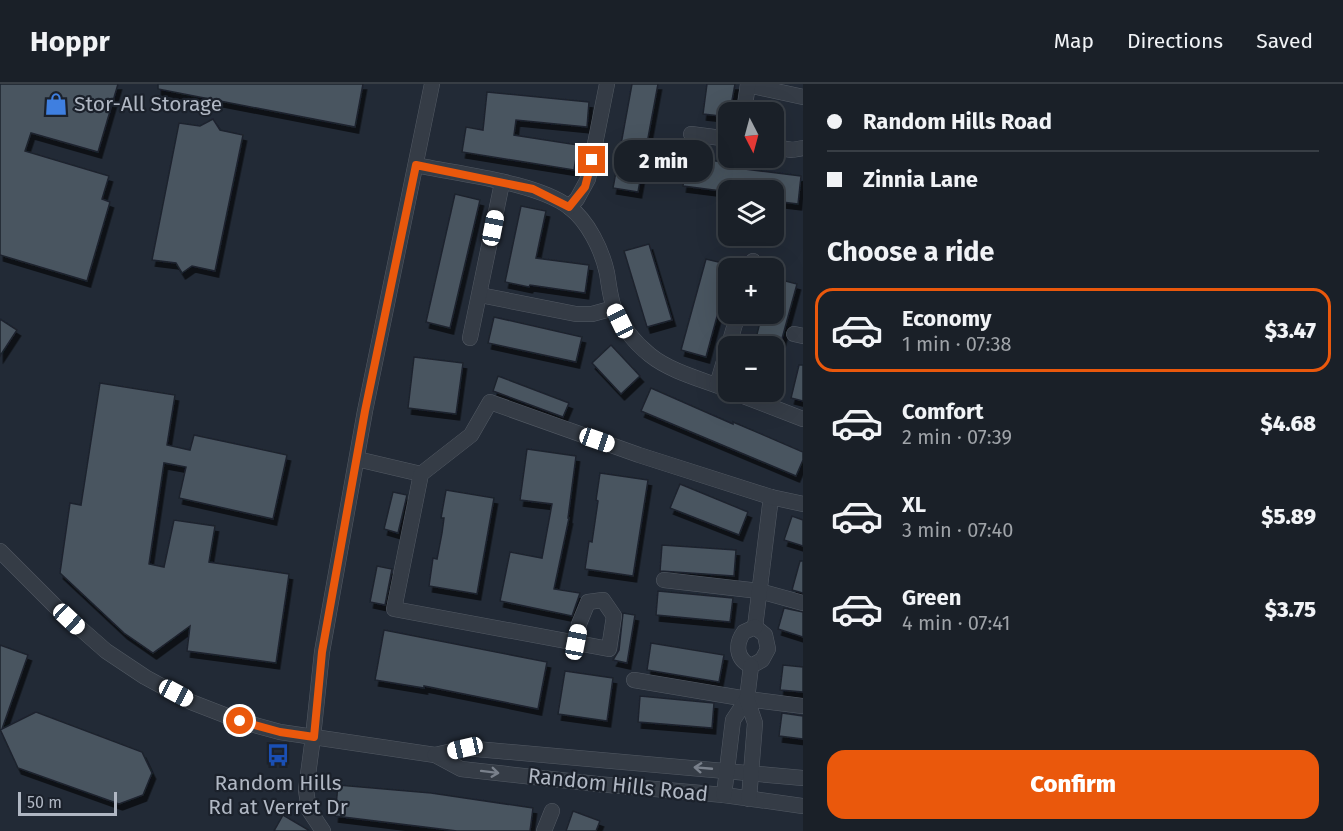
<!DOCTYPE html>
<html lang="en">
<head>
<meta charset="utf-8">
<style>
	body { margin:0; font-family:"Fira Sans",sans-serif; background:#232830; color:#f1f3f6; height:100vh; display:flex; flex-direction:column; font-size:22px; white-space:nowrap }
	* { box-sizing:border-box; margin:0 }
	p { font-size:20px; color:#9fa3a8 }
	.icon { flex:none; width:33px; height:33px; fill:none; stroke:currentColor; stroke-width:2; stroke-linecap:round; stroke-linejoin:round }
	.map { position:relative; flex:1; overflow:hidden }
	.drawer { display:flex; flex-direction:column; background:#1a2028; width:540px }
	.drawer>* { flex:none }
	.guide { display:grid; align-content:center; height:132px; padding:0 24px; background:#1a2028 }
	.needle { width:39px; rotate:174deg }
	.buttons { position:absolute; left:718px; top:18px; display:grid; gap:12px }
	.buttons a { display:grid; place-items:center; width:66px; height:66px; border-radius:12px; background:#1a2028; box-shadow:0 6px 24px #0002,0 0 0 2px #383e45; font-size:30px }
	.scale { position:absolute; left:18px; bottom:15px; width:99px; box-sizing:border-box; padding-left:6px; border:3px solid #b0b7c3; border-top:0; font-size:16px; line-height:21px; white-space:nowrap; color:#b0b7c3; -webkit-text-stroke:4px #1b212b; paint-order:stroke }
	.end { position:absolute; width:27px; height:27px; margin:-14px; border:8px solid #ea580c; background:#fff; box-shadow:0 0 0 3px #fff }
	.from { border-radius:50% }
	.bubble { position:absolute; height:42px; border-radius:18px; background:#1a2028; box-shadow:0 6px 24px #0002,0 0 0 2px #383e45; font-size:20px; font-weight:800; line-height:42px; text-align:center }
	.car { position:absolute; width:18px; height:36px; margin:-18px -9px; border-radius:8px; box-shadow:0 0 4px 2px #0007; background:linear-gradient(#fff 24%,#345 0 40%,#fff 0 76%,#345 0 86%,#fff 0) }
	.guide b { display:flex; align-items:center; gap:21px; height:57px; font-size:22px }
	.guide b+b { border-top:2px solid #383e45 }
	.guide i { width:15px; height:15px; background:#f1f3f6 }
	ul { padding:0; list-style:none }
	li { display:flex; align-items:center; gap:18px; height:84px; margin:0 12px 9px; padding:0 12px; border:3px solid transparent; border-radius:18px }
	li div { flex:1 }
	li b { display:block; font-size:22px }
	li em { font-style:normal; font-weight:800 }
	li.active { border-color:#ea580c }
	li>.icon { width:54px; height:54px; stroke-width:1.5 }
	h2 { padding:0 24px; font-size:27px; line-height:72px }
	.button { display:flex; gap:12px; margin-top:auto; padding:12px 24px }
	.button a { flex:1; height:69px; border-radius:18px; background:#ea580c; color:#fff; font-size:24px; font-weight:800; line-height:69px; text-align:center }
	header { display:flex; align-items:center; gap:36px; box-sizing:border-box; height:84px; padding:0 30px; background:#1a2028; border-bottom:2px solid #383e45 }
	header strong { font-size:28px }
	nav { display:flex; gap:33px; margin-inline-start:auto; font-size:21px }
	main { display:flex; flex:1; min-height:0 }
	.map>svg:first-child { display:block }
</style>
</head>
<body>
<header>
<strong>Hoppr</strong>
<nav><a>Map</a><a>Directions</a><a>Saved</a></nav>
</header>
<main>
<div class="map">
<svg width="803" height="747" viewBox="0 0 803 747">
	<defs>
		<filter id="shadow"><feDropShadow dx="3.5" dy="6" stdDeviation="0" flood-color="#0009"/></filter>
	</defs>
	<rect width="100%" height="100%" fill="#222a36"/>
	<g fill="#4a5461" stroke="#1d232d" stroke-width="1.5" filter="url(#shadow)">
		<path d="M0 0H118L98 68 31 49 25 67 109 92 102 115 110 118 87 197 0 171Z"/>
		<path d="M158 0H363L355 43 158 5Z"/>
		<path d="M632 0H658L638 108 613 104Z"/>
		<path d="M707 0H735L729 33 703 30Z"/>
		<path d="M487 8 589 18 587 43 516 36 514 51 578 61 574 86 462 68 466 43 483 46Z"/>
		<path d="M213 35 220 46 243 51 215 187 192 182 182 189 176 179 152 176 179 39 200 42Z"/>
		<path d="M687 73 745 81V85L801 92 798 120 774 117V106H729V108L683 102Z"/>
		<path d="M455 110 480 116 450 244 426 238Z"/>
		<path d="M521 122 546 127 536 174 589 181 585 209 530 201 529 203 505 198Z"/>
		<path d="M649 160 672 236 647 243 624 167Z"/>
		<path d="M706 175 731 181 706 273 681 266Z"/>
		<path d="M774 194 797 200 780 262H754L762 230H774Z"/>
		<path d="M494 233 582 253 576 278 488 259Z"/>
		<path d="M0 235 17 246 0 272Z"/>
		<path d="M611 261 640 292 621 310 592 279Z"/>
		<path d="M414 273 463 279 456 330 408 324Z"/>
		<path d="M799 281H803V317L791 314Z"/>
		<path d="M498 292 569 319 563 333 493 307Z"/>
		<path d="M100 299 175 311 167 361 190 366 194 351 287 371 273 435 179 414 186 383 164 379 149 480 164 483 174 436 215 442 209 478 289 490 276 579 187 567 190 542 153 569 124 549 60 489 70 419 81 421Z"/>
		<path d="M651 304 733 340V338L803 368V376L796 392 641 327Z"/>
		<path d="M527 365 576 372 568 434H569L554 505 580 509 572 532 500 517 510 468 542 474 552 420 520 416Z"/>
		<path d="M600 389 648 396 633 492 585 485 589 457 592 458 598 417 596 416Z"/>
		<path d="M680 400 748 428 739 451 670 424Z"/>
		<path d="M446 406 494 414 477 510 429 502 433 474 437 475 442 449 444 434H441Z"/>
		<path d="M393 408 407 411 398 449 384 445Z"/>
		<path d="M792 432 803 436V462L784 456Z"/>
		<path d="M662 461 736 466 734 492 660 487Z"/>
		<path d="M800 477H803V509L792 506Z"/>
		<path d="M377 482 392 485 385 521 370 518Z"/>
		<path d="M658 507 733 514 730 538 656 531Z"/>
		<path d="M784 524 803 528V553L778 545Z"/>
		<path d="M623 529 635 531 627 579 613 576 619 566Z"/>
		<path d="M384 546 547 578 538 625 424 602V604L375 596Z"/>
		<path d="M651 559 724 571 719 598 647 586Z"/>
		<path d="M0 561 28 571 2 645 36 628 142 668 152 689 143 711 119 720 18 684 0 645Z"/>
		<path d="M783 581 803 583V608L780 606Z"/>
		<path d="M565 587 613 594 607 637 558 630Z"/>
		<path d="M640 612 714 619 712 644 638 638Z"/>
		<path d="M782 629 803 632V655L779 652Z"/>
		<path d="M338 701 431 709 533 724 530 747H457L335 732Z"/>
		<path d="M573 727 600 737 596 747H566Z"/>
		<path d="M283 731 310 747H274Z"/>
	</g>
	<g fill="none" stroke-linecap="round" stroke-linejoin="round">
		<g stroke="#535a64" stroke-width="16">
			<g id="minor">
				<path d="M748 1 803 13"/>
				<path d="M744 28 748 0"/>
				<path d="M691 50 729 55"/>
				<path d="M774 63 792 66 803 64"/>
				<path d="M416 81C457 90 536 98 569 123 588 137 602 166 607 189 609 201 610 213 614 224 622 243 635 259 650 271 671 288 704 296 729 306"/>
				<path d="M569 123 577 115 588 95 607 0"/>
				<path d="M751 184 753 177"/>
				<path d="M480 211 576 230H592L614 224"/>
				<path d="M794 250 803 252"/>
				<path d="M470 254 502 99"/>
				<path d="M717 301 738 230"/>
				<path d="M733 308 803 335"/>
				<path d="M357 375 421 390"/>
				<path d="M0 467 56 523 106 567 145 593 191 618 240 637 280 648 435 671 461 685 597 700 724 711 803 722"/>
				<path d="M664 496 759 507 803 519"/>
				<path d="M755 543 771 413"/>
				<path d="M576 558 579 540 588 518 603 516 614 532 609 565 394 525 421 390 471 351 490 318 639 371 771 413 803 420"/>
				<path d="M751 582 762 576 768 565 765 551 755 543"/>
				<path d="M751 582C736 575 735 560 744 548L755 543"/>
				<path d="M634 596 747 615 803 622"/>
				<path d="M435 671 465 664 803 694"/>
				<path d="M724 711 733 636 747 615"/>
				<path d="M749 715 755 639 747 615 751 582"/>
				<path d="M323 747 309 726 306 706 313 653 322 568 365 327 432 0"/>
				<path d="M544 747 552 727"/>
			</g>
		</g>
		<use href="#minor" stroke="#353c46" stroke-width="15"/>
	</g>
	<defs><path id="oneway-shaft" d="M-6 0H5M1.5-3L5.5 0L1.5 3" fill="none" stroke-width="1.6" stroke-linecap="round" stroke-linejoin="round" transform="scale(1.5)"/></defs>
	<g stroke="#79808b">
		<use href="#oneway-shaft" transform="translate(703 684) rotate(-175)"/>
		<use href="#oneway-shaft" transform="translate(490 688) rotate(7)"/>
	</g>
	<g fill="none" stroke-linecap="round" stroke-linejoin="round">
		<path stroke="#ea580c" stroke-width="8" d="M240 637 280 648 314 653 322 568 365 327 416 81 533 105 569 123 585 103 592 76"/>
	</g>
	<defs>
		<g id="shop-bare" transform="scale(1.8)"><path d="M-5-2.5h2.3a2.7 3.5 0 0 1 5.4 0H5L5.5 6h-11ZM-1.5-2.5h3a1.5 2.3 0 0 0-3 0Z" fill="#3f7fe0" stroke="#1b212b" stroke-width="2.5" paint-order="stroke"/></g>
		<g id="bus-bare" transform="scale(1.8)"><path d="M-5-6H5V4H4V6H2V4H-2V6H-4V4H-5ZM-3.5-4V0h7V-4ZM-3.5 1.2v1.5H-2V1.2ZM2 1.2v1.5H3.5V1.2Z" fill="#1a4fb4" stroke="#1b212b" stroke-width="2.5" paint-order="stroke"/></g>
	</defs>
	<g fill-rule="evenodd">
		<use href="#shop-bare" x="56" y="20"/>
		<use href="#bus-bare" x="278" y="671"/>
	</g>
	<g text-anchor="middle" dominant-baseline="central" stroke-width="4.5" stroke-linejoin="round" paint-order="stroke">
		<g font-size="21" fill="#b0b7c3" stroke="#1b212b" text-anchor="start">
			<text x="74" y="20">Stor-All Storage</text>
			<text x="278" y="699" text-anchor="middle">Random Hills<tspan x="278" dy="24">Rd at Verret Dr</tspan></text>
		</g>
		<g font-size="21" fill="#b0b7c3" stroke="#1b212b">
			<text transform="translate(618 701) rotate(6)">Random Hills Road</text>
		</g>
	</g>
</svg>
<div class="buttons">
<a><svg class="needle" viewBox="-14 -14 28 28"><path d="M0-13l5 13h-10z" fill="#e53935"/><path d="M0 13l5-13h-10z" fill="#9fa3a8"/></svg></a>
<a><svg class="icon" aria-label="layers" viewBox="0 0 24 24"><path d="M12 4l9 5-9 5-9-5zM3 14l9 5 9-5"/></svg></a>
<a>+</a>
<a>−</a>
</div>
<div class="scale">50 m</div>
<i class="end from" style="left:240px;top:637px"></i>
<i class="end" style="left:592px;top:76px"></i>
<div class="bubble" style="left:614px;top:56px;width:99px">2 min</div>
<i class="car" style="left:493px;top:144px;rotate:11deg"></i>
<i class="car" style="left:620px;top:237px;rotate:334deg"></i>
<i class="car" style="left:597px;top:356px;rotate:109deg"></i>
<i class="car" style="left:69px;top:535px;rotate:133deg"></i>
<i class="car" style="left:576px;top:558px;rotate:11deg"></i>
<i class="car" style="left:176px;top:609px;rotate:118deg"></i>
<i class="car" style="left:465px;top:664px;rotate:257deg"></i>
</div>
<section class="drawer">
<div class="guide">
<b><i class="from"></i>Random Hills Road</b>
<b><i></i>Zinnia Lane</b>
</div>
<h2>Choose a ride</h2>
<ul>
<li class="active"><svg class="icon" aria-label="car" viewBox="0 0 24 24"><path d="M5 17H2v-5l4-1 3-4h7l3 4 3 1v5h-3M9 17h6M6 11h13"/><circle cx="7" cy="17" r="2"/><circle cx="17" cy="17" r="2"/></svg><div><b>Economy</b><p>1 min · 07:38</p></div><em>$3.47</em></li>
<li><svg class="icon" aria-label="car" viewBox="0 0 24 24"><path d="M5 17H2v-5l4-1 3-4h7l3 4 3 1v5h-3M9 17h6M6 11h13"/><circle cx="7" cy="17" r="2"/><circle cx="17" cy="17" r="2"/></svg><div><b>Comfort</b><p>2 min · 07:39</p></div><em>$4.68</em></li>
<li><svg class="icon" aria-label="car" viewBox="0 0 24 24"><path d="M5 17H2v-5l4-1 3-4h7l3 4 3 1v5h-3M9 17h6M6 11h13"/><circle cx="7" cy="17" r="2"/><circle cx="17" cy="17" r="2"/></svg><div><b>XL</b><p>3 min · 07:40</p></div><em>$5.89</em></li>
<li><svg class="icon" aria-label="car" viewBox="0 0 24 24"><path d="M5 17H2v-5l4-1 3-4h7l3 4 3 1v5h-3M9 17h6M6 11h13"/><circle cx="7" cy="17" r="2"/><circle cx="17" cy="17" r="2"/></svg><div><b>Green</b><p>4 min · 07:41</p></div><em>$3.75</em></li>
</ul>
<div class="button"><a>Confirm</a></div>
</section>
</main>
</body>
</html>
